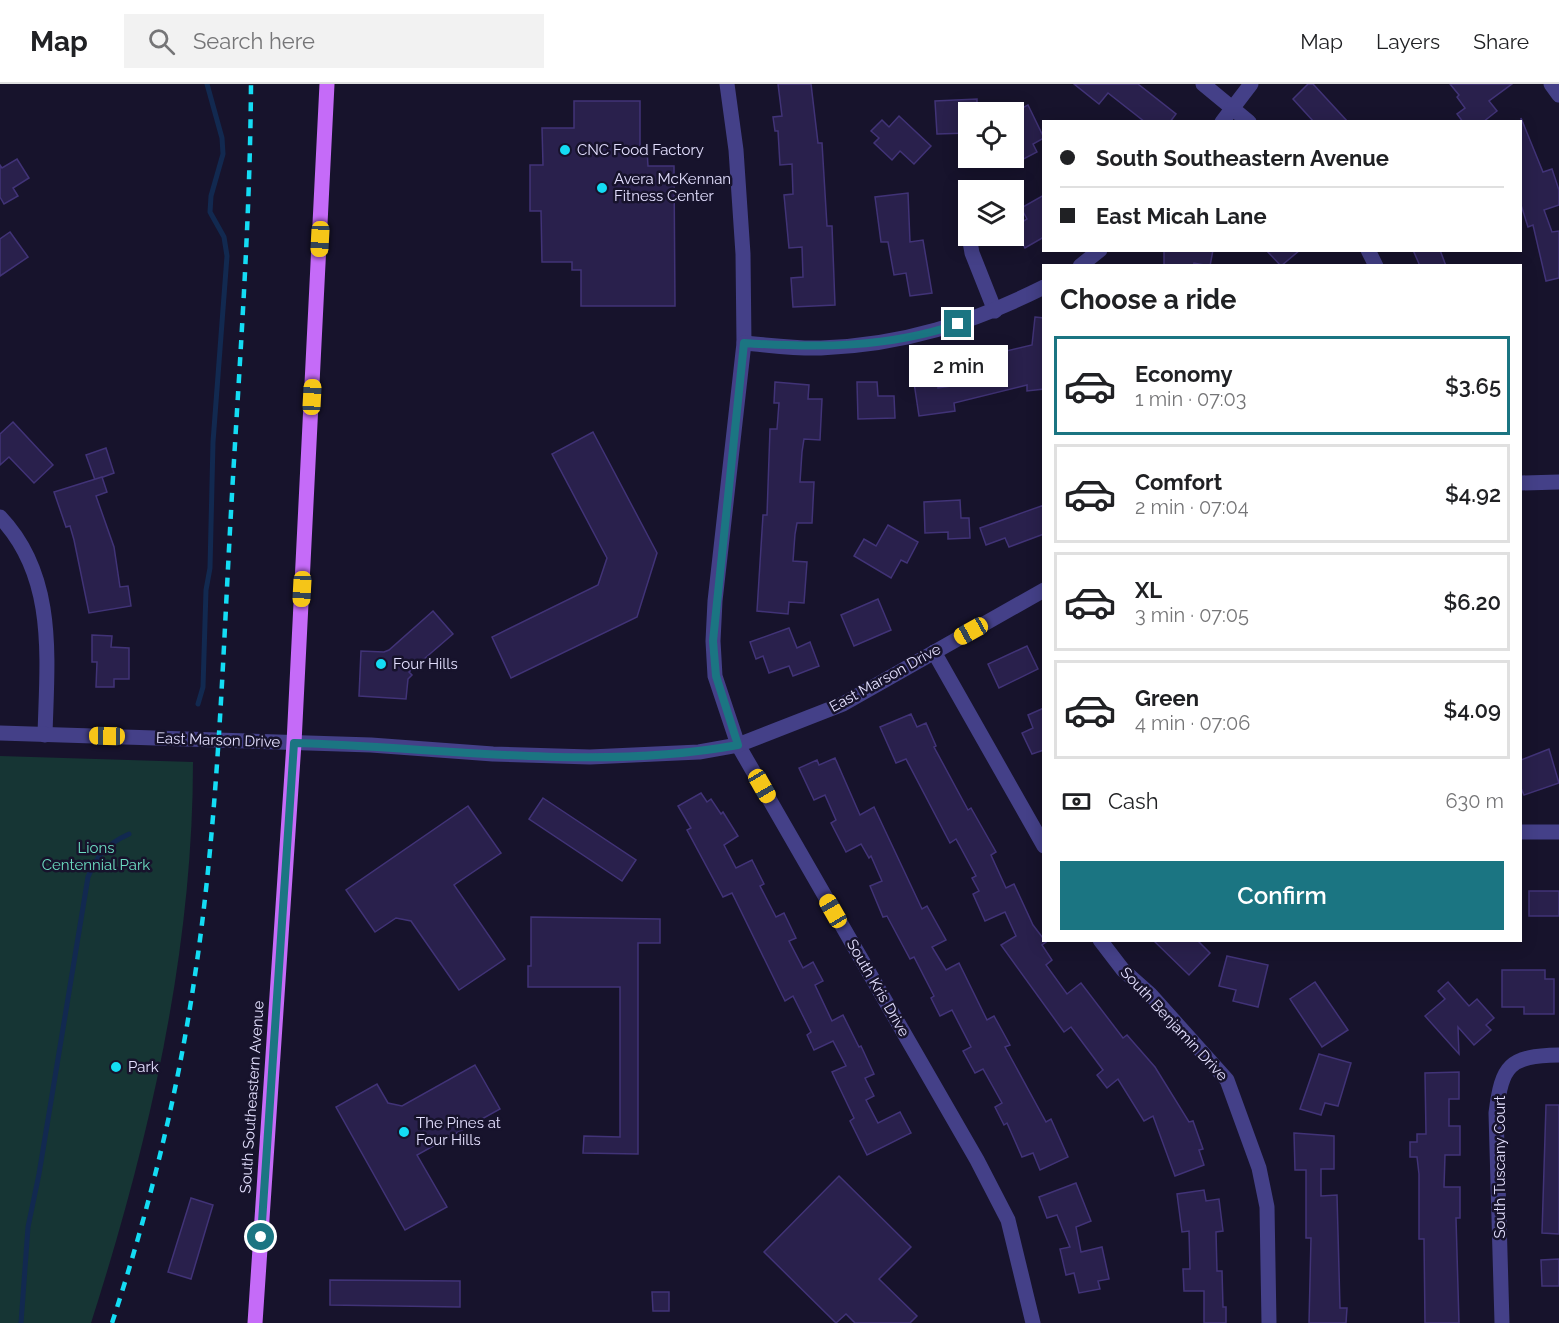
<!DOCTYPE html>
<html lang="en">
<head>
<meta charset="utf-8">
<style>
	body { margin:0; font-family:Raleway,sans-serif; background:#f2f2f2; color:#202124; height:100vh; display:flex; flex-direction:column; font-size:22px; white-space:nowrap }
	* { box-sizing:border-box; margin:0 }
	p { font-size:20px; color:#757577 }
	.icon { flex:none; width:33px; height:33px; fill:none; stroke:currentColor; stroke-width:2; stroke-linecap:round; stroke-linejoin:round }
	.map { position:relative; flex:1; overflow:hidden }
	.side { position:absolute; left:1042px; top:180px; width:480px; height:678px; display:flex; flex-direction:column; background:#fff; border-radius:0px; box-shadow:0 3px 15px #0003 }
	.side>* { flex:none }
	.top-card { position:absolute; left:1042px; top:36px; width:480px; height:132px; border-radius:0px; box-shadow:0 3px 15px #0003; display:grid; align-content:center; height:132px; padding:0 18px; background:#fff }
	.fabs { position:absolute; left:958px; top:18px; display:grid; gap:12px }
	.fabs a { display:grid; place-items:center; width:66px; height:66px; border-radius:0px; background:#fff; box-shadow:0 3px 15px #0003; font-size:30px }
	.end { position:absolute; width:27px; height:27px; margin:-14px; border:8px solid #1b7582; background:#fff; box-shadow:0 0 0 3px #fff }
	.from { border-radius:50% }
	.bubble { position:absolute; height:42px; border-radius:0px; background:#fff; box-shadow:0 3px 15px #0003; font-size:20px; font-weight:600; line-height:42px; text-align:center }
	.car { position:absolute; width:18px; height:36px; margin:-18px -9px; border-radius:8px; box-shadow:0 0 4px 2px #0007; background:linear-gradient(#f5c518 24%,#345 0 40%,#f5c518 0 76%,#345 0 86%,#f5c518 0) }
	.top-card b { display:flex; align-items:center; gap:21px; height:57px; font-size:22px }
	.top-card b+b { border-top:2px solid #e0e0e0 }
	.top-card i { width:15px; height:15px; background:#202124 }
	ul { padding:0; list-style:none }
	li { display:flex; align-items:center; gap:18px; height:99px; margin:0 12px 9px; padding:0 6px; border:3px solid #e0e0e0; border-radius:0px }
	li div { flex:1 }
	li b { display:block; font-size:22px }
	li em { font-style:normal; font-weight:600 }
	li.current { border-color:#1b7582 }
	li>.icon { width:54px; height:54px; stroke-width:1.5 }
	h2 { padding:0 18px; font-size:27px; line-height:72px }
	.pay { display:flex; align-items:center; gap:15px; height:66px; padding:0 18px; font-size:22px }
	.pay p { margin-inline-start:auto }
	.primary-button { display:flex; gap:12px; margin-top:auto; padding:12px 18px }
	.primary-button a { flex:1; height:69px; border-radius:0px; background:#1b7582; color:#fff; font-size:24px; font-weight:600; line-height:69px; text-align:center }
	header { display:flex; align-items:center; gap:36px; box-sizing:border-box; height:84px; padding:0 30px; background:#fff; border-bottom:2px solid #e0e0e0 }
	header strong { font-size:28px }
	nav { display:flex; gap:33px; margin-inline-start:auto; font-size:21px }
	.search { width:420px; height:54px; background:#f2f2f2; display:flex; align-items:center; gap:15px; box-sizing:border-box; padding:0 21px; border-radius:0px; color:#757577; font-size:22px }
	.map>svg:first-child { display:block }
</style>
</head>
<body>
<header>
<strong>Map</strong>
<div class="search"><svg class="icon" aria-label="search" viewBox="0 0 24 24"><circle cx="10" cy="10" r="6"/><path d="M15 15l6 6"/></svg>Search here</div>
<nav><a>Map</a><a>Layers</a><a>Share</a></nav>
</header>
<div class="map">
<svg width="1559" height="1239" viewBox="0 0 1559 1239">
	<rect width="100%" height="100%" fill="#17132c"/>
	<path fill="#163534" d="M0 672 193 678C193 868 149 1058 91 1239H0Z"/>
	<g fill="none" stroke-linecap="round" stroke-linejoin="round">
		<g stroke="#122950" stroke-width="5">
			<path d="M198 620 203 603 206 506 210 484 213 358 227 172 224 153 210 128 211 112 223 70 222 54 207 0"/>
			<path d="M21 1239 28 1143 39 1090 88 793C97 771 107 760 129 750"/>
		</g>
	</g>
	<g fill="#29204c" stroke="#413377" stroke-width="1.5">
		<path d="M778 0H811L818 59H822L827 142H832L835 221 793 223 791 194 803 193 802 163 789 164 784 111 793 110 792 80 780 81 778 47H775L773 33 782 32Z"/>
		<path d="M1074 0H1138L1176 30 1170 38H1145L1108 9 1099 20Z"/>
		<path d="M1308 0H1313L1348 38H1314L1293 15Z"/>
		<path d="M1450 0H1512L1489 17 1497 27 1483 38H1463L1457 30 1465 24 1457 13 1459 11Z"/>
		<path d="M977 15V28H969V49L937 50 935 17Z"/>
		<path d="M574 17H640V66H647L648 82H674L675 222H581V186H572V178H542L541 127H530V81H543L542 44H574Z"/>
		<path d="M1028 21 1044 54 1033 60 1037 68 1014 80V28Z"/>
		<path d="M899 32 931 62 914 80 900 67 892 76 874 59 879 54 871 47 882 36 889 43Z"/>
		<path d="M1521 34 1543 88 1552 85 1559 106V121L1544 126 1552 148 1559 147V194L1546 197 1533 141 1528 143 1521 121Z"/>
		<path d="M17 75 29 94 13 104 18 112 4 120 0 113V81L2 84Z"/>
		<path d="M908 109 910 158 923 156 932 209 910 212 906 189 894 191 888 158H881L875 113Z"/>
		<path d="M1044 111V153L1025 164 1014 143 1027 135 1021 124Z"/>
		<path d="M10 148 28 173 0 192V155Z"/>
		<path d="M1164 166H1213L1210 182 1194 179 1193 182H1164Z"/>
		<path d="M1266 166H1300L1281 182Z"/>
		<path d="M1413 166H1440L1446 182H1420Z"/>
		<path d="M1035 233 1044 234V305L1027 307V301L954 319 955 327 919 332 913 292 936 288 938 304 972 299 971 292 985 289 981 273 1032 261Z"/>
		<path d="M775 298 809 301 808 315H822L820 356 804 355 802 368 800 398H814L812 439H797L795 450 793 477 807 478 804 519 789 518 788 530 757 527 763 431H767L770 345H777L779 319H774Z"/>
		<path d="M857 298H877L878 312H894L895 334 858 335Z"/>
		<path d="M13 338 53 381 34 399 9 373 0 381V350Z"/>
		<path d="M593 348 657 469 637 533 511 594 492 553 598 501 607 474 552 370Z"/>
		<path d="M106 364 114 389 95 396 86 371Z"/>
		<path d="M102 393 107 408 96 412 114 463 120 503 128 502 131 522 89 529 74 456 70 442 66 443 54 408Z"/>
		<path d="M960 416 961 434H969L970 454 948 455V448L925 449 924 418Z"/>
		<path d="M1044 421V450L1009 463 1005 454 986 461 980 444Z"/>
		<path d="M888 441 918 458 907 479 901 476 891 494 854 472 864 455 876 462Z"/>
		<path d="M878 515 891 546 854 562 841 531Z"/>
		<path d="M433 527 453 550 409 588 412 591 408 595 406 615 359 612 361 567 384 568 389 566Z"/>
		<path d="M789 544 797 564 810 558 819 582 793 592 789 582 769 589 763 572 756 575 750 558Z"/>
		<path d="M92 551 112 552 111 563 129 564V595H114V603H96L97 578H92Z"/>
		<path d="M1027 562 1038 585 999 604 988 580Z"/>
		<path d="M1044 624V666L1032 670 1022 649 1033 644 1028 631Z"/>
		<path d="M911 630 917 643 926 639 936 662 934 663 968 726 971 724 996 768 991 771 1006 804 1014 800 1033 841 1046 858 1042 861 1052 876 1046 881 1067 910 1081 899 1123 954 1127 951 1155 983 1189 1038 1193 1037 1203 1065 1199 1066 1204 1081 1175 1092 1153 1032 1144 1037 1118 995 1107 1004 1097 991 1103 986 1071 943 1064 948 1001 861 1016 852 1005 828 985 837 973 810 979 807 972 794 976 792 956 755 950 759 906 675 896 679 880 643Z"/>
		<path d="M1549 665 1559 699 1524 711 1521 704V676Z"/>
		<path d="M835 674 860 731 874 723 922 825 927 822 946 856 932 863 946 886 959 879 987 936 994 932 1010 961 1005 963 1046 1038 1051 1035 1068 1073 1040 1086 1033 1069 1022 1073 1007 1039 1004 1041 995 1023 1002 1019 983 985 975 989 963 967 971 963 952 926 940 932 931 914 934 912 914 873 910 875 887 832 883 833 870 802 882 797 871 772 869 774 861 760 846 768 831 739 836 736 825 711 814 716 799 684 817 676 819 681Z"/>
		<path d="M701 709 707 718 711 715 721 730 723 728 738 752 724 761 736 784 752 776 764 800 760 802 776 833 784 829 796 854 789 857 803 884 813 878 823 897 815 901 832 937 843 931 859 963 861 962 874 990 865 994 874 1012 866 1016 878 1039 900 1028 911 1049 867 1071 850 1037 854 1034 832 988 846 982 833 957 814 966 807 951 811 948 793 912 785 917 732 809 723 813 687 746 691 744 678 722Z"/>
		<path d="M543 714 636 776 622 797 529 735Z"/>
		<path d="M468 722 501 769 454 801 505 875 459 906 411 837 396 834 375 848 346 806Z"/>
		<rect x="1529" y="807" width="30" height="25"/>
		<path d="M531 833 660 835V859H638V1070L583 1069 584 1052 620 1053V903H528V882H531Z"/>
		<path d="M1153 856H1197L1210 869 1189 891Z"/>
		<path d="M1227 872 1268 881 1258 923 1233 917 1236 906 1219 902Z"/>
		<path d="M1502 886H1545V895H1554V930H1524V923H1502Z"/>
		<path d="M1315 898 1348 946 1322 963 1290 915Z"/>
		<path d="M1448 898 1469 922 1477 915 1494 934 1486 941 1491 946 1474 961 1458 943 1459 970 1425 932 1445 915 1438 907Z"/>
		<path d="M1319 970 1351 979 1338 1022 1325 1019 1321 1031 1300 1025Z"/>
		<path d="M475 981 500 1025 417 1071 447 1123 405 1146 336 1023 377 1000 388 1019 402 1022Z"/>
		<path d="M1459 988V1015H1449V1042H1460V1071H1445L1444 1103H1460V1134H1456L1459 1239H1425L1424 1155H1419V1090L1417 1073H1410V1058H1417V1050H1426L1425 989Z"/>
		<path d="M1546 1021H1559V1150L1542 1149Z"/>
		<path d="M1294 1049 1334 1052V1085H1321V1112L1337 1111 1340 1224H1347L1346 1239H1309L1311 1154H1306V1086H1295Z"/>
		<path d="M839 1092 911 1163 879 1195 917 1232 910 1239H855L846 1230 836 1239 764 1168Z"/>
		<path d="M1076 1099 1091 1137 1076 1143 1081 1168 1102 1163 1109 1195 1098 1197 1100 1205 1079 1209 1074 1189 1066 1191 1060 1165 1070 1163 1057 1131 1047 1134 1039 1113Z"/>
		<path d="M1204 1106 1206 1117 1219 1115 1223 1147 1216 1148 1217 1187H1222L1223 1223H1226V1239H1204V1207H1184L1183 1185H1190L1189 1147 1182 1148 1177 1110Z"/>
		<path d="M191 1114 213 1121 191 1195 168 1188Z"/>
		<path d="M1559 1175V1202H1542L1541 1176Z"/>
		<path d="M330 1196 460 1197V1223L330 1221Z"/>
		<path d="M652 1208H669V1227H653Z"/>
	</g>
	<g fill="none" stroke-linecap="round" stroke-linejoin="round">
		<g stroke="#444088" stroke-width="15">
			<path d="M727 0 736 66 743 170 744 259 715 517 713 557 715 592 738 661 977 1076 1008 1136 1033 1239"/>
			<path d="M1203 0 1249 38"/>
			<path d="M1551 0 1559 11"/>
			<path d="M1222 38 1251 0"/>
			<path d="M967 108 966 133 969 151"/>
			<path d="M969 152 972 169 995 227"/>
			<path d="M1368 166 1376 182"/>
			<path d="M1080 182 1100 166"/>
			<path d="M744 259C769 261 796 265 821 264 903 261 972 239 1044 203"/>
			<path d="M1521 399 1559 398"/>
			<path d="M0 433C57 493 47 575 45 651"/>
			<path d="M934 568 1044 762"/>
			<path d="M0 649 371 661 493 670 590 673 699 668 738 661 843 620 1044 506"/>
			<path d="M1521 748H1559"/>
			<path d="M1100 856 1123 886 1150 910 1227 996 1259 1084 1267 1123 1269 1239"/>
			<path d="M1502 1239 1496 1029C1502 981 1509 972 1559 971"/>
		</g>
		<path stroke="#c56bf8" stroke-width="15" d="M255 1239 294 659 327 0"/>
		<path stroke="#14dcf4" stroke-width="4.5" stroke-dasharray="9 8" stroke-linecap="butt" d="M112 1239C149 1126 178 1009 195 891 217 744 222 594 230 446 238 298 250 149 251 0"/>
	</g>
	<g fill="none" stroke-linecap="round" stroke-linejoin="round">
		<path stroke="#1b7582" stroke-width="8" d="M261 1153 294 659C441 663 592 688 738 661L716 592 713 557 744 259C817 264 888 264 958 240"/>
	</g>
	<g fill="#14dcf4" stroke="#17132c" stroke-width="2">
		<circle cx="565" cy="66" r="6"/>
		<circle cx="602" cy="104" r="6"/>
		<circle cx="381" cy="580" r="6"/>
		<circle cx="116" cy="983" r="6"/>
		<circle cx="404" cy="1048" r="6"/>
	</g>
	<g text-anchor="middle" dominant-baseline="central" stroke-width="5" stroke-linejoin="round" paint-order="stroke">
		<g font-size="15" fill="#e3dffe" stroke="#17132c" text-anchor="start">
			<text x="577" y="66">CNC Food Factory</text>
			<text x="614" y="95">Avera McKennan<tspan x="614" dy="17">Fitness Center</tspan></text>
			<text x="393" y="580">Four Hills</text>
			<text x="128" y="983">Park</text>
			<text x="416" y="1039">The Pines at<tspan x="416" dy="17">Four Hills</tspan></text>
		</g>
		<g font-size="15" fill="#e3dffe" stroke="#17132c">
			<text transform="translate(885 594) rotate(-29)">East Marson Drive</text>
			<text transform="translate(218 656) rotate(2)">East Marson Drive</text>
			<text transform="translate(878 904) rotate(60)">South Kris Drive</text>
			<text transform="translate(1174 940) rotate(47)">South Benjamin Drive</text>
			<text transform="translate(252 1013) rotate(-86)">South Southeastern Avenue</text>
			<text transform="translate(1500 1083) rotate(-90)">South Tuscany Court</text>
		</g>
		<g font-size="15" fill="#6cdcc1" stroke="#17132c">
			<text x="96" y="764">Lions<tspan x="96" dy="17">Centennial Park</tspan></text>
		</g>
	</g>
</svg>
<div class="fabs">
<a><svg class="icon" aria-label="locate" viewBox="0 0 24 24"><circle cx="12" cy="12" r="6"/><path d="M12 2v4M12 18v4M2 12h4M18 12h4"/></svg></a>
<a><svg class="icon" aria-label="layers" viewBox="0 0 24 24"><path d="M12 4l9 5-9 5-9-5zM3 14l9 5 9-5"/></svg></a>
</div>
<i class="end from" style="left:261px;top:1153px"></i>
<i class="end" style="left:958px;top:240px"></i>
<div class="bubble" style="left:909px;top:261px;width:99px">2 min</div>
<i class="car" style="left:320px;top:155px;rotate:183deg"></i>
<i class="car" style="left:312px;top:313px;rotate:3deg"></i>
<i class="car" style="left:302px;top:505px;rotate:183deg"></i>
<i class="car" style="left:971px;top:547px;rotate:241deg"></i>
<i class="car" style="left:107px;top:652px;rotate:271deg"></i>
<i class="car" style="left:762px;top:702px;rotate:150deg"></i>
<i class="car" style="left:833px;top:827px;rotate:330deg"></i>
<div class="top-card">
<b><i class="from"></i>South Southeastern Avenue</b>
<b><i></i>East Micah Lane</b>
</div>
<section class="side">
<h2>Choose a ride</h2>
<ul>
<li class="current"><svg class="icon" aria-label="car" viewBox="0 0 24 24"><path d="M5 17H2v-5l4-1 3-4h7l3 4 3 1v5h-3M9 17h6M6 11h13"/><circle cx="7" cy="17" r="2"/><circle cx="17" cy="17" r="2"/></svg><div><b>Economy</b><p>1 min · 07:03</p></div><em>$3.65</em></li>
<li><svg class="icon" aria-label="car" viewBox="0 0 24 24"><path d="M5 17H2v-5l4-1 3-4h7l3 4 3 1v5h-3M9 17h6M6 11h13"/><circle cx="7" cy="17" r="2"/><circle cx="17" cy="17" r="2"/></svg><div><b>Comfort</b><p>2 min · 07:04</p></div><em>$4.92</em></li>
<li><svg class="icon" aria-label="car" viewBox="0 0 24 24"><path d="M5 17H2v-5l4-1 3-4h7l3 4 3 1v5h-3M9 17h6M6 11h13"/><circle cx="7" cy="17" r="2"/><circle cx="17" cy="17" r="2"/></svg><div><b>XL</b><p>3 min · 07:05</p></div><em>$6.20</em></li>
<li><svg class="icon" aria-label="car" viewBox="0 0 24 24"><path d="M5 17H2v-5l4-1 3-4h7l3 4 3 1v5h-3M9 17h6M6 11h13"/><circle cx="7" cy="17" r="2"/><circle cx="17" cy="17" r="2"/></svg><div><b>Green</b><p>4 min · 07:06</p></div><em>$4.09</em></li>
</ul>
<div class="pay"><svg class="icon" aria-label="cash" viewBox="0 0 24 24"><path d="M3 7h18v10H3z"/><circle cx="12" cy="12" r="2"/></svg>Cash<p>630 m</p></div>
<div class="primary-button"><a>Confirm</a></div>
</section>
</div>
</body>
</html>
